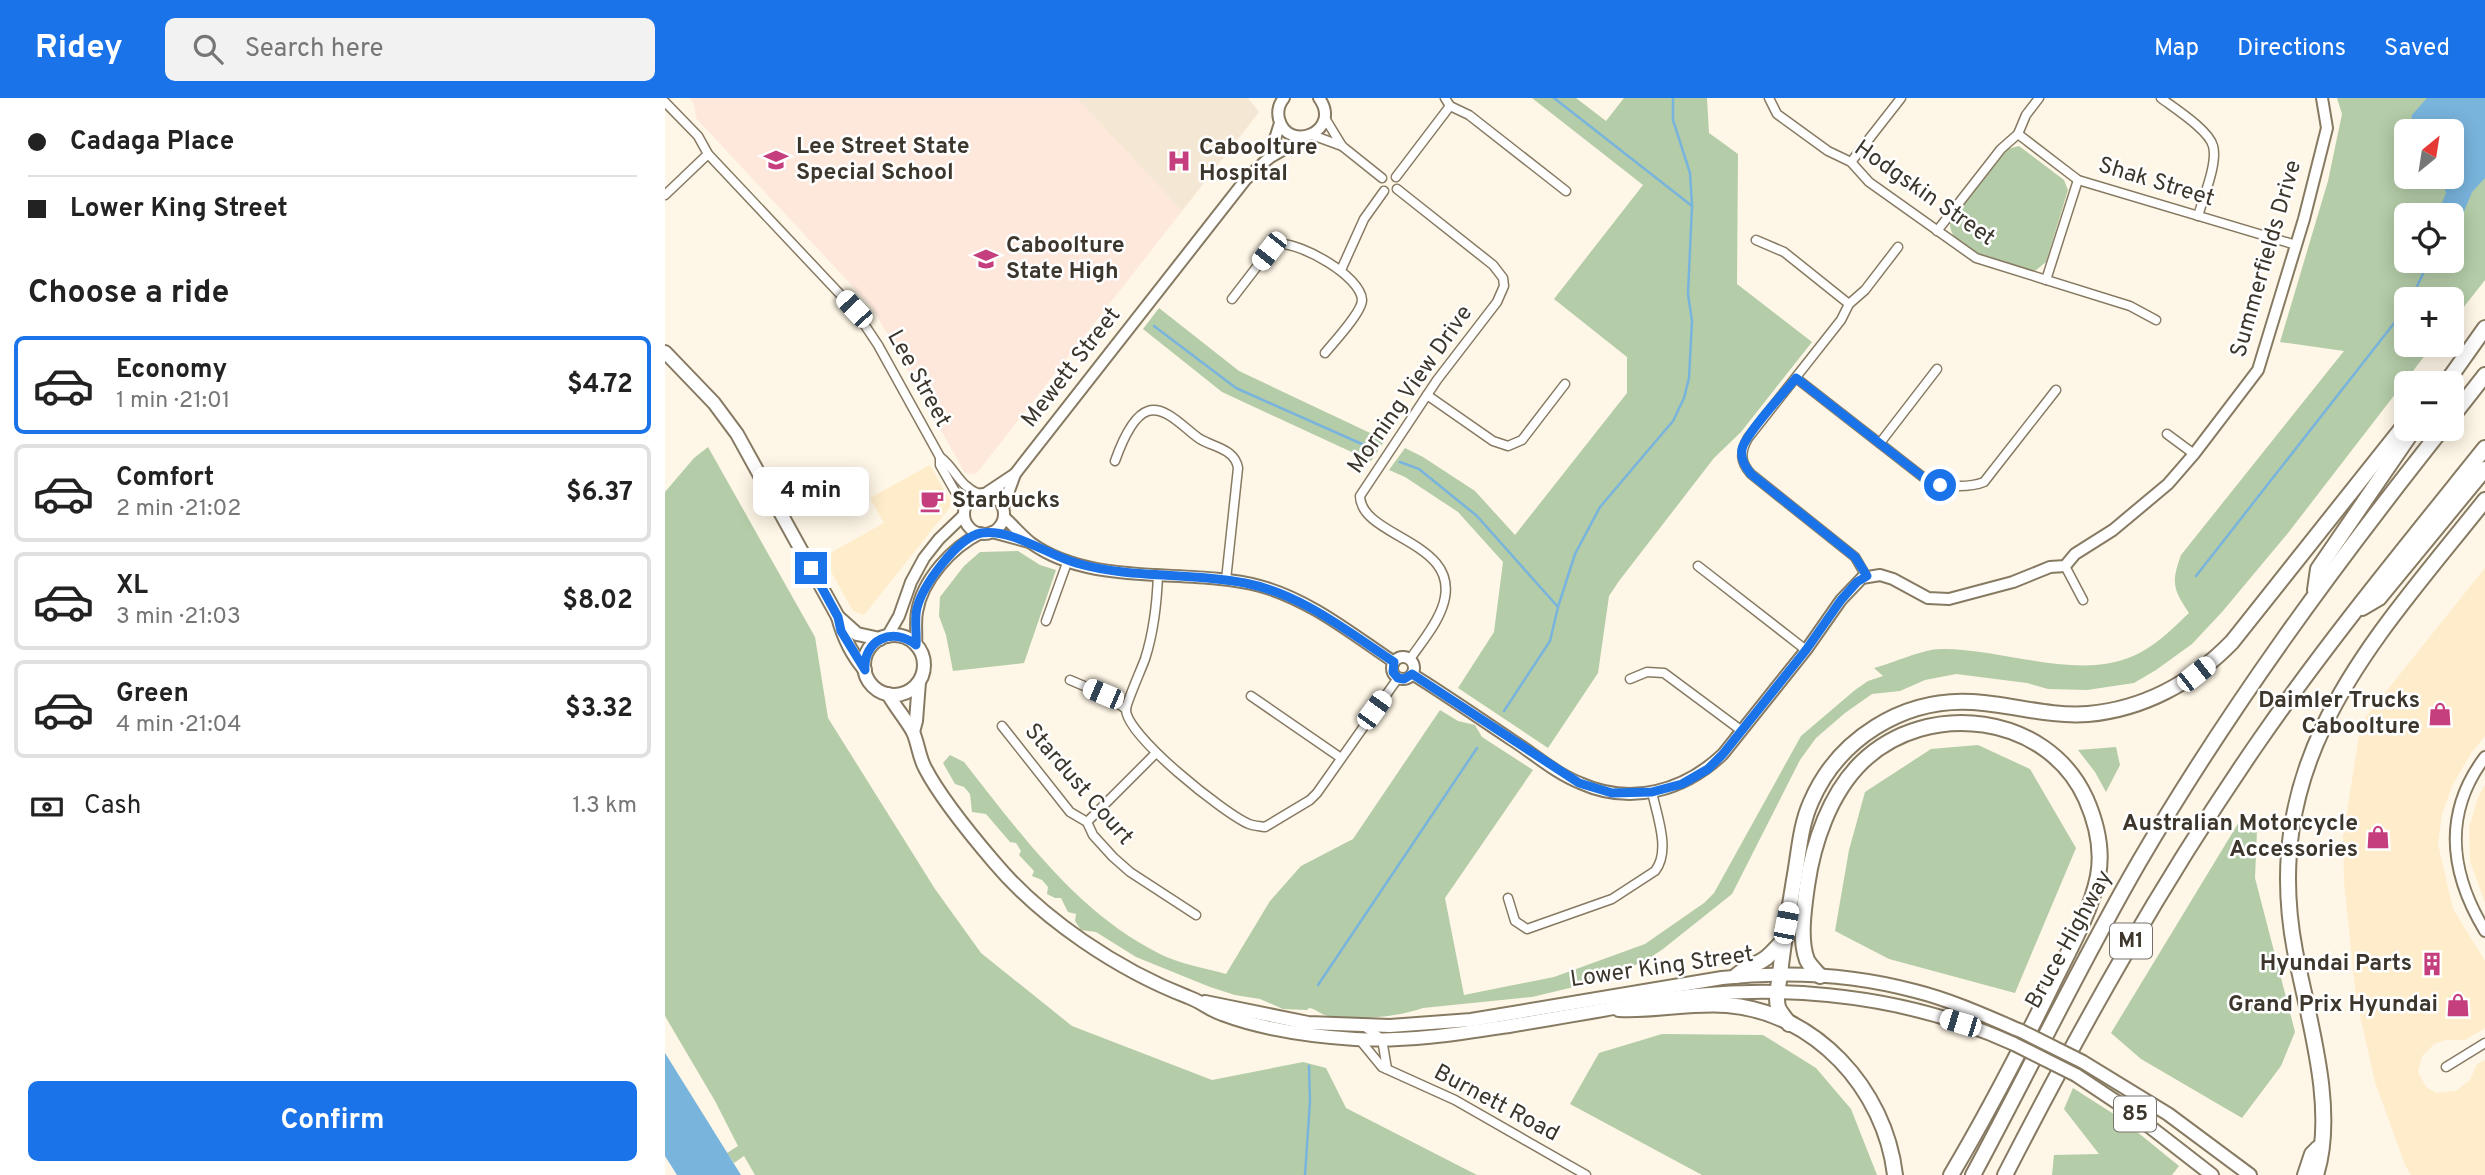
<!DOCTYPE html>
<html lang="en">
<head>
<meta charset="utf-8">
<style>
	body { margin:0; font-family:Overpass,sans-serif; background:#f2f2f2; color:#222; height:100vh; display:flex; flex-direction:column; font-size:26px; white-space:nowrap }
	* { box-sizing:border-box; margin:0 }
	p { font-size:23px; color:#767676 }
	.icon { flex:none; width:38px; height:38px; fill:none; stroke:currentColor; stroke-width:2; stroke-linecap:round; stroke-linejoin:round }
	.map { position:relative; flex:1; overflow:hidden }
	.panel { display:flex; flex-direction:column; background:#fff; width:665px }
	.panel>* { flex:none }
	.guide { display:grid; align-content:center; height:154px; padding:0 28px; background:#fff }
	.needle { width:46px; rotate:30deg }
	.tools { position:absolute; left:1729px; top:21px; display:grid; gap:14px }
	.tools a { display:grid; place-items:center; width:70px; height:70px; border-radius:10px; background:#fff; box-shadow:0 4px 18px #0003; font-size:35px }
	.end { position:absolute; width:32px; height:32px; margin:-16px; border:9px solid #1a73e8; background:#fff; box-shadow:0 0 0 4px #fff }
	.from { border-radius:50% }
	.bubble { position:absolute; height:49px; border-radius:10px; background:#fff; box-shadow:0 4px 18px #0003; font-size:23px; font-weight:700; line-height:49px; text-align:center }
	.car { position:absolute; width:21px; height:42px; margin:-21px -10px; border-radius:9px; box-shadow:0 0 5px 2px #0007; background:linear-gradient(#fff 24%,#345 0 40%,#fff 0 76%,#345 0 86%,#fff 0) }
	.guide b { display:flex; align-items:center; gap:24px; height:66px; font-size:26px }
	.guide b+b { border-top:2px solid #e0e0e0 }
	.guide i { width:18px; height:18px; background:#222 }
	ul { padding:0; list-style:none }
	li { display:flex; align-items:center; gap:21px; height:98px; margin:0 14px 10px; padding:0 14px; border:4px solid #e0e0e0; border-radius:10px }
	li div { flex:1 }
	li b { display:block; font-size:26px }
	li em { font-style:normal; font-weight:700 }
	li.selected { border-color:#1a73e8 }
	li>.icon { width:63px; height:63px; stroke-width:1.5 }
	h2 { padding:0 28px; font-size:32px; line-height:84px }
	.pay { display:flex; align-items:center; gap:18px; height:77px; padding:0 28px; font-size:26px }
	.pay p { margin-inline-start:auto }
	.primary-button { display:flex; gap:14px; margin-top:auto; padding:14px 28px }
	.primary-button a { flex:1; height:80px; border-radius:10px; background:#1a73e8; color:#fff; font-size:28px; font-weight:700; line-height:80px; text-align:center }
	header { display:flex; align-items:center; gap:42px; box-sizing:border-box; height:98px; padding:0 35px; background:#1a73e8; color:#fff }
	header strong { font-size:33px }
	nav { display:flex; gap:38px; margin-inline-start:auto; font-size:24px }
	.search { width:490px; height:63px; background:#f2f2f2; display:flex; align-items:center; gap:18px; box-sizing:border-box; padding:0 24px; border-radius:10px; color:#767676; font-size:26px }
	main { display:flex; flex:1; min-height:0 }
	.map>svg:first-child { display:block }
</style>
</head>
<body>
<header>
<strong>Ridey</strong>
<div class="search"><svg class="icon" aria-label="search" viewBox="0 0 24 24"><circle cx="10" cy="10" r="6"/><path d="M15 15l6 6"/></svg>Search here</div>
<nav><a>Map</a><a>Directions</a><a>Saved</a></nav>
</header>
<main>
<section class="panel">
<div class="guide">
<b><i class="from"></i>Cadaga Place</b>
<b><i></i>Lower King Street</b>
</div>
<h2>Choose a ride</h2>
<ul>
<li class="selected"><svg class="icon" aria-label="car" viewBox="0 0 24 24"><path d="M5 17H2v-5l4-1 3-4h7l3 4 3 1v5h-3M9 17h6M6 11h13"/><circle cx="7" cy="17" r="2"/><circle cx="17" cy="17" r="2"/></svg><div><b>Economy</b><p>1 min · 21:01</p></div><em>$4.72</em></li>
<li><svg class="icon" aria-label="car" viewBox="0 0 24 24"><path d="M5 17H2v-5l4-1 3-4h7l3 4 3 1v5h-3M9 17h6M6 11h13"/><circle cx="7" cy="17" r="2"/><circle cx="17" cy="17" r="2"/></svg><div><b>Comfort</b><p>2 min · 21:02</p></div><em>$6.37</em></li>
<li><svg class="icon" aria-label="car" viewBox="0 0 24 24"><path d="M5 17H2v-5l4-1 3-4h7l3 4 3 1v5h-3M9 17h6M6 11h13"/><circle cx="7" cy="17" r="2"/><circle cx="17" cy="17" r="2"/></svg><div><b>XL</b><p>3 min · 21:03</p></div><em>$8.02</em></li>
<li><svg class="icon" aria-label="car" viewBox="0 0 24 24"><path d="M5 17H2v-5l4-1 3-4h7l3 4 3 1v5h-3M9 17h6M6 11h13"/><circle cx="7" cy="17" r="2"/><circle cx="17" cy="17" r="2"/></svg><div><b>Green</b><p>4 min · 21:04</p></div><em>$3.32</em></li>
</ul>
<div class="pay"><svg class="icon" aria-label="cash" viewBox="0 0 24 24"><path d="M3 7h18v10H3z"/><circle cx="12" cy="12" r="2"/></svg>Cash<p>1.3 km</p></div>
<div class="primary-button"><a>Confirm</a></div>
</section>
<div class="map">
<svg width="1820" height="1077" viewBox="0 0 1820 1077">
	<rect width="100%" height="100%" fill="#fef6e6"/>
	<g fill="#ffeccb">
		<path d="M265 367 286 404 285 409 199 517 188 513 158 459 219 425 205 400Z"/>
		<path d="M1820 470V638L1806 655 1787 688 1777 716 1773 746 1788 811 1820 863V930L1800 942H1780L1769 946 1757 958 1753 974 1761 989 1771 995 1791 993 1805 982 1812 966 1820 962V1077H1746L1740 1067 1710 984 1691 899 1679 784 1678 739 1696 625Z"/>
		<path d="M1820 687V805L1805 763 1804 730 1813 699Z"/>
	</g>
	<path fill="#fee7db" d="M25 0H412L517 113 311 376 300 375 207 209 31 20 29 5Z"/>
	<path fill="#f4e7d4" d="M412 0H583L594 14 517 113Z"/>
	<g fill="#b4cca8" fill-rule="evenodd">
		<path d="M867 0H911L941 23 959 0H1042L1044 35 1073 56 1072 186 1147 244 1076 334 1049 360 954 483 944 498 933 575 883 650 793 590 829 534 838 464 793 414 740 379 724 372 740 350 758 359 810 393 850 437 962 295V259L889 201 978 87Z"/>
		<path d="M1672 0H1820V182L1787 224V201H1741V247H1768L1623 435 1557 514 1527 546 1491 572 1469 585 1422 592 1383 591 1362 585 1291 576 1260 582 1235 593 1207 596 1180 615 1151 640 1135 662 1067 796 998 851 980 863 950 875 937 876 913 888 867 899 758 910C732 919 691 923 663 918 654 916 652 911 644 910L642 912 618 911 595 901 570 897 545 889 471 859 431 834 416 832 410 823 411 816 403 814 396 800H390L382 796 383 789 377 782 367 778 369 773 354 757 356 753 351 745 345 744 321 716 307 714 305 696 299 689 290 686 278 665 285 657 299 664C355 735 412 815 495 856 515 866 540 870 561 876L605 803 636 768 688 741 775 612 793 623 810 627 817 639 868 672 780 800 799 897 889 879 980 846 1039 805 1049 795 1136 638 1190 592 1203 583 1218 578 1209 570C1228 565 1258 551 1276 551 1340 550 1420 587 1478 553 1496 543 1509 529 1524 515 1508 491 1506 485 1516 457L1679 253 1615 244 1663 83 1677 16ZM1741 33H1787V79H1741ZM1741 117H1787V163H1741Z"/>
		<path d="M1354 48 1399 82 1403 92 1381 164 1370 173C1346 169 1283 155 1285 124L1343 51Z"/>
		<path d="M494 210 574 273 720 342 706 363 557 294 478 231Z"/>
		<path d="M43 349 150 539 163 620 270 791 316 855 407 928 547 982 638 964 661 970 681 1010 812 1077H90L79 1058 69 1065 62 1055 73 1048 50 1003 0 918V394L29 360Z"/>
		<path d="M353 453 375 467 391 472 359 565 288 573 281 537 274 518 275 499 299 468 315 454Z"/>
		<path d="M1313 647 1365 671 1411 750 1350 895 1224 861 1170 833 1184 752 1200 694 1266 651Z"/>
		<path d="M1451 649 1455 667 1441 694 1430 674 1413 652Z"/>
		<path d="M1577 719 1592 732 1590 780 1630 934 1616 968 1577 1020 1476 961 1446 935Z"/>
		<path d="M997 936 1098 937 1151 970 1186 1011 1212 1077H1037L905 1006 934 955Z"/>
		<path d="M1408 990 1455 1020 1514 1068 1507 1077H1387L1389 1057 1434 1056 1399 1011Z"/>
	</g>
	<g fill="#79b4dd">
		<path d="M1762 0H1820V80L1807 94 1793 128 1787 129V117H1772L1781 95 1776 79H1787V33H1745L1747 17Z"/>
		<path d="M0 955 76 1077H12L0 1058Z"/>
	</g>
	<g fill="none" stroke-linecap="round" stroke-linejoin="round">
		<g stroke="#79b4dd" stroke-width="2.5">
			<path d="M889 0 1027 108"/>
			<path d="M1746 201 1764 163"/>
			<path d="M489 228 571 290 708 351"/>
			<path d="M735 364 754 371 812 418 893 509"/>
			<path d="M1531 478 1741 210"/>
			<path d="M839 613 885 543 893 509 910 456 935 409 1008 323 1019 300 1024 280 1027 223 1023 196 1027 108 1025 75 1008 22V0"/>
			<path d="M653 887 812 650"/>
			<path d="M640 1077 645 1003 644 968"/>
		</g>
		<g stroke="#877a62" stroke-width="11">
			<g id="street">
				<path d="M780 0 785 8 804 17 901 93"/>
				<path d="M1104 0 1112 16 1163 53 1186 64 1204 84 1311 160 1465 208 1491 222"/>
				<path d="M1496 0C1509 10 1544 32 1548 48 1553 65 1538 100 1533 118"/>
				<path d="M0 4 33 38 43 56 189 211 213 247 275 359V367L300 411"/>
				<path d="M660 20 677 48 717 80"/>
				<path d="M1353 36 1413 82 1631 147"/>
				<path d="M647 37 677 48"/>
				<path d="M1186 64 1236 0"/>
				<path d="M731 79 785 8"/>
				<path d="M732 91 828 167 838 180 839 188 832 204 772 282 695 398C696 441 802 443 777 510 770 529 756 545 745 561"/>
				<path d="M0 97 43 56"/>
				<path d="M1272 133 1336 51 1353 36 1361 17 1374 0"/>
				<path d="M1091 142 1119 154 1184 206"/>
				<path d="M676 172 699 121 719 93"/>
				<path d="M1381 182 1413 82"/>
				<path d="M567 201 604 153 615 146C636 145 696 178 697 202 697 214 669 244 660 255"/>
				<path d="M1131 280 1263 383C1278 389 1304 390 1319 384L1391 292"/>
				<path d="M762 297 828 343 843 348 857 342 900 286"/>
				<path d="M1502 336 1529 356"/>
				<path d="M1215 345 1272 271"/>
				<path d="M275 359C291 371 293 387 314 396"/>
				<path d="M450 363C455 349 467 318 483 313 501 307 522 333 535 341 545 347 557 349 565 356 570 360 572 364 573 370L561 482"/>
				<path d="M1033 468 1141 552"/>
				<path d="M1400 468 1418 502"/>
				<path d="M493 476C492 505 489 533 480 561 476 572 462 603 461 611 460 637 560 716 584 726 589 728 595 728 600 729L645 702 652 695 733 580"/>
				<path d="M1201 478 1190 459 1086 376C1075 364 1075 354 1083 340L1176 222 1184 206 1200 192 1233 149"/>
				<path d="M381 523 403 462"/>
				<path d="M965 581 982 574 999 575 1077 633"/>
				<path d="M405 582 438 596 461 611"/>
				<path d="M586 598 676 660"/>
				<path d="M337 628 405 714 422 724 428 737 448 759 465 774 531 817"/>
				<path d="M422 724 491 655"/>
				<path d="M843 800 850 823 862 831 947 801 990 773C1006 753 992 718 987 694"/>
				<path d="M700 929 717 941 722 971"/>
				<path d="M694 941 717 969 790 1002 921 1077"/>
				<path d="M1781 969 1820 945"/>
			</g>
		</g>
		<g stroke="#877a62" stroke-width="14">
			<g id="secondary">
				<path d="M619 0C614 6 612 13 614 21 623 56 678 33 654 0"/>
				<path d="M604 60 615 25"/>
				<path d="M320 396 350 376 581 81 604 60 628 46 636 39"/>
				<circle cx="319" cy="416" r="20"/>
				<path d="M338 409 350 376"/>
				<path d="M339 419C348 427 356 437 366 445 428 490 524 469 595 488 644 501 687 536 729 564"/>
				<path d="M327 434 364 444"/>
				<path d="M222 539 234 518 246 484 259 460 274 441 299 417"/>
				<path d="M251 547C252 536 250 525 252 514 257 482 287 449 316 435"/>
				<circle cx="738" cy="570" r="11"/>
				<path d="M747 576C781 597 814 620 847 642 869 656 890 675 915 685 966 708 1019 693 1058 656L1141 552 1176 502 1197 480 1215 477 1228 481 1263 500 1284 501 1348 484 1385 469 1400 468 1410 456 1448 432 1503 386 1529 356 1593 272 1639 121 1662 30 1657 0"/>
				<path d="M1820 659C1777 716 1785 775 1820 833"/>
			</g>
		</g>
		<g stroke="#877a62" stroke-width="16">
			<g id="primary">
				<path d="M0 254 49 305 72 336 173 519C178 538 187 557 200 572"/>
				<path d="M173 519 192 536 215 541"/>
				<circle cx="229" cy="567" r="30"/>
				<path d="M223 596C230 609 241 621 248 634 253 645 254 659 260 670 276 701 306 737 329 764 377 821 453 872 523 899 535 903 545 912 557 916 599 932 645 938 690 941 742 944 792 936 844 928 886 921 928 914 970 906 1096 882 1233 893 1349 946"/>
				<path d="M248 634 251 623 254 584"/>
				<path d="M540 904 643 925 725 928 806 922 1057 880C1121 873 1187 876 1250 893 1286 902 1321 918 1356 933"/>
				<path d="M1418 964 1503 1016 1585 1077"/>
				<path d="M1411 977 1462 1011 1547 1077"/>
			</g>
		</g>
		<g stroke="#877a62" stroke-width="18">
			<g id="highway">
				<path d="M1781 285 1820 230"/>
				<path d="M1787 319 1820 277"/>
				<path d="M1650 492 1653 471 1749 331"/>
				<path d="M1697 510 1714 500 1820 371"/>
				<path d="M1071 878C1082 868 1090 868 1101 860 1107 855 1112 849 1118 843"/>
				<path d="M1155 878C1151 873 1145 868 1142 862 1134 841 1139 810 1142 788 1148 745 1165 695 1197 664 1262 601 1382 615 1421 701 1432 726 1438 751 1433 778 1426 813 1406 849 1390 881 1358 947 1324 1013 1286 1077"/>
				<path d="M954 911C990 913 1025 904 1062 907 1150 914 1220 991 1230 1077"/>
				<path d="M1124 926C1121 920 1115 915 1113 909 1110 899 1114 886 1115 877 1118 845 1124 814 1129 782 1134 756 1135 728 1146 704 1173 641 1238 600 1307 604 1346 606 1383 619 1423 616 1479 611 1528 584 1567 544L1741 325"/>
				<path d="M1308 1077C1364 973 1415 866 1474 764 1564 610 1667 470 1777 331"/>
				<path d="M1340 1077C1417 927 1498 782 1594 643 1664 542 1743 446 1820 350"/>
				<path d="M1640 1077 1647 1056 1653 1050"/>
				<path d="M1651 1077C1672 1011 1643 920 1630 853 1593 658 1709 542 1820 402"/>
			</g>
		</g>
		<use href="#street" stroke="#fff" stroke-width="8"/>
		<use href="#secondary" stroke="#fff" stroke-width="10"/>
		<use href="#primary" stroke="#fff" stroke-width="12"/>
		<use href="#highway" stroke="#fff" stroke-width="14"/>
		<g stroke="#877a62" stroke-width="16" stroke-linecap="butt">
			<g id="primary-bridge">
				<path d="M1356 933 1418 964"/>
				<path d="M1349 946 1411 977"/>
			</g>
		</g>
		<use href="#primary-bridge" stroke="#fff" stroke-width="12"/>
	</g>
	<g fill="none" stroke-linecap="round" stroke-linejoin="round">
		<path stroke="#1a73e8" stroke-width="9" d="M146 470 173 519 176 533 200 572C198 542 228 528 251 547 252 534 249 522 252 510 258 487 292 440 316 435 346 430 383 457 411 465 466 481 524 474 580 485 636 496 682 533 729 564L728 574 733 580 739 581 747 576 914 685 947 695 987 694 1017 686 1043 671 1058 656 1141 552 1176 502 1192 484 1202 478 1190 459 1086 376C1080 369 1075 361 1077 351 1081 335 1119 295 1131 280L1263 383 1275 387"/>
	</g>
	<defs>
		<g id="school-bare" transform="scale(1.89)"><path d="M0-5L7-2L0 1L-7-2ZM-4 1L0 2.5L4 1V4Q0 6-4 4Z" fill="#c53f7e" stroke="#fff" stroke-width="2.5" paint-order="stroke"/></g>
		<g id="hospital-bare" transform="scale(1.89)"><path d="M-5-5h3v3.5h4V-5h3V5h-3V1.5h-4V5h-3Z" fill="#c53f7e" stroke="#fff" stroke-width="2.5" paint-order="stroke"/></g>
		<g id="cafe-bare" transform="scale(1.89)"><path d="M-5.5-4.5H6V0H3Q3 3.5 0 3.5H-2.5Q-5.5 3.5-5.5 0ZM3-3.2v2h1.7v-2ZM-6 4.5H4V6H-6Z" fill="#c53f7e" stroke="#fff" stroke-width="2.5" paint-order="stroke"/></g>
		<g id="shop-bare" transform="scale(1.89)"><path d="M-5-2.5h2.3a2.7 3.5 0 0 1 5.4 0H5L5.5 6h-11ZM-1.5-2.5h3a1.5 2.3 0 0 0-3 0Z" fill="#c53f7e" stroke="#fff" stroke-width="2.5" paint-order="stroke"/></g>
		<g id="building-bare" transform="scale(1.89)"><path d="M-4-6H4V6H1V3H-1V6H-4ZM-2.5-4.3h1.7v1.8h-1.7ZM.8-4.3h1.7v1.8H.8ZM-2.5-1h1.7V.8h-1.7ZM.8-1h1.7V.8H.8Z" fill="#c53f7e" stroke="#fff" stroke-width="2.5" paint-order="stroke"/></g>
	</defs>
	<g fill-rule="evenodd">
		<use href="#school-bare" x="111" y="62"/>
		<use href="#hospital-bare" x="514" y="63"/>
		<use href="#school-bare" x="321" y="161"/>
		<use href="#cafe-bare" x="267" y="403"/>
		<use href="#shop-bare" x="1775" y="616"/>
		<use href="#shop-bare" x="1713" y="739"/>
		<use href="#building-bare" x="1767" y="866"/>
		<use href="#shop-bare" x="1793" y="907"/>
	</g>
	<g text-anchor="middle" dominant-baseline="central" stroke-width="5" stroke-linejoin="round" paint-order="stroke">
		<g fill="#fff" stroke="#76726b" stroke-width="2">
			<rect x="1445" y="825.5" width="42" height="35" rx="5"/>
			<rect x="1449" y="998.5" width="42" height="35" rx="5"/>
		</g>
		<g font-size="21" font-weight="bold" fill="#3c362c">
			<text x="1466" y="843">M1</text>
			<text x="1470" y="1016">85</text>
		</g>
		<g font-size="23" font-weight="bold" fill="#3c362c" stroke="#fff" text-anchor="start">
			<text x="131" y="49">Lee Street State<tspan x="131" dy="26">Special School</tspan></text>
			<text x="534" y="50">Caboolture<tspan x="534" dy="26">Hospital</tspan></text>
			<text x="341" y="148">Caboolture<tspan x="341" dy="26">State High</tspan></text>
			<text x="287" y="403">Starbucks</text>
			<text x="1755" y="603" text-anchor="end">Daimler Trucks<tspan x="1755" dy="26">Caboolture</tspan></text>
			<text x="1693" y="726" text-anchor="end">Australian Motorcycle<tspan x="1693" dy="26">Accessories</tspan></text>
			<text x="1747" y="866" text-anchor="end">Hyundai Parts</text>
			<text x="1773" y="907" text-anchor="end">Grand Prix Hyundai</text>
		</g>
		<g font-size="23" fill="#3c362c" stroke="#fff">
			<text transform="translate(1491 85) rotate(17)">Shak Street</text>
			<text transform="translate(1259 96) rotate(35)">Hodgskin Street</text>
			<text transform="translate(1602 161) rotate(-74)">Summerfields Drive</text>
			<text transform="translate(407 270) rotate(-52)">Mewett Street</text>
			<text transform="translate(253 281) rotate(61)">Lee Street</text>
			<text transform="translate(746 292) rotate(-55)">Morning View Drive</text>
			<text transform="translate(413 687) rotate(49)">Stardust Court</text>
			<text transform="translate(1405 842) rotate(-61)">Bruce Highway</text>
			<text transform="translate(997 870) rotate(-8)">Lower King Street</text>
			<text transform="translate(831 1006) rotate(28)">Burnett Road</text>
		</g>
	</g>
</svg>
<div class="tools">
<a><svg class="needle" viewBox="-14 -14 28 28"><path d="M0-13l5 13h-10z" fill="#e53935"/><path d="M0 13l5-13h-10z" fill="#767676"/></svg></a>
<a><svg class="icon" aria-label="locate" viewBox="0 0 24 24"><circle cx="12" cy="12" r="6"/><path d="M12 2v4M12 18v4M2 12h4M18 12h4"/></svg></a>
<a>+</a>
<a>−</a>
</div>
<i class="end from" style="left:1275px;top:387px"></i>
<i class="end" style="left:146px;top:470px"></i>
<div class="bubble" style="left:88px;top:369px;width:116px">4 min</div>
<i class="car" style="left:604px;top:153px;rotate:218deg"></i>
<i class="car" style="left:189px;top:211px;rotate:317deg"></i>
<i class="car" style="left:1531px;top:576px;rotate:52deg"></i>
<i class="car" style="left:438px;top:596px;rotate:293deg"></i>
<i class="car" style="left:709px;top:612px;rotate:36deg"></i>
<i class="car" style="left:1121px;top:825px;rotate:11deg"></i>
<i class="car" style="left:1295px;top:925px;rotate:287deg"></i>
</div>
</main>
</body>
</html>
